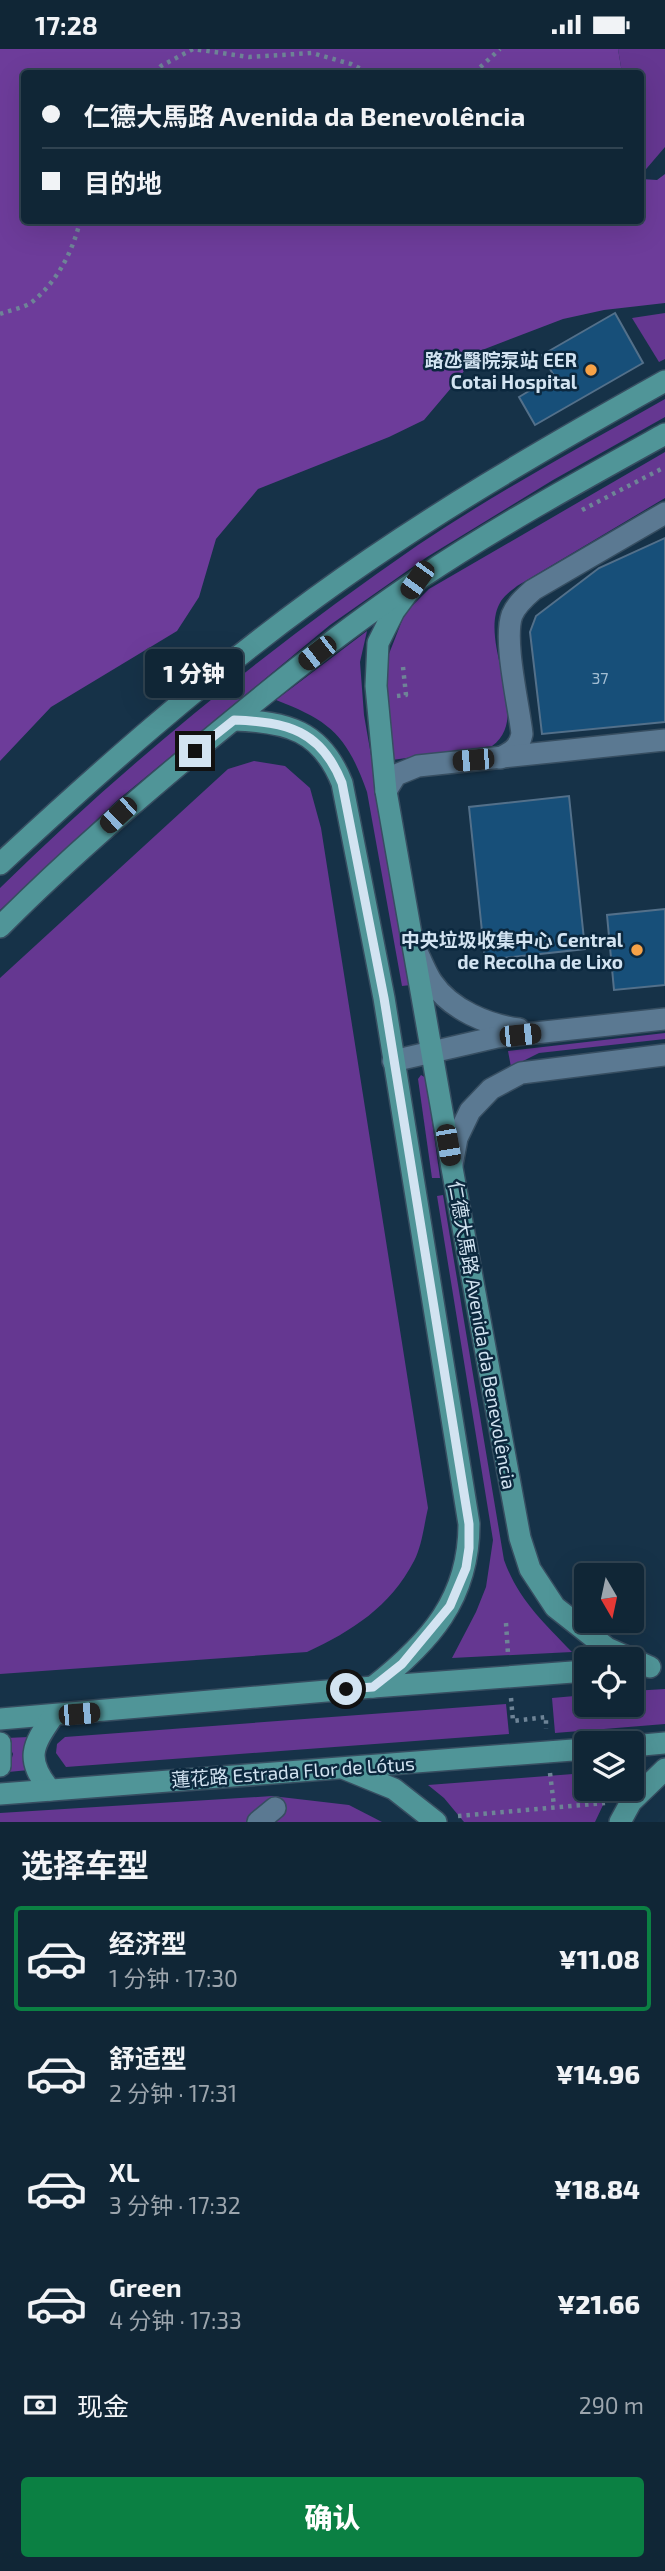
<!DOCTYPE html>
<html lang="zh">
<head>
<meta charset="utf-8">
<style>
	body { margin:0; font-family:"Exo 2","Noto Sans SC",sans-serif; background:#1e3242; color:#f1f3f6; height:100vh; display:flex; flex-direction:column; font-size:26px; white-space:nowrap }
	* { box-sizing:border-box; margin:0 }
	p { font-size:23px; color:#9ca5ad }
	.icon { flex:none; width:38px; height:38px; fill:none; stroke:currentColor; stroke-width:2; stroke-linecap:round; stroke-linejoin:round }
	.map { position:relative; height:1773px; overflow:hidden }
	.panel { display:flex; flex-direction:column; background:#102636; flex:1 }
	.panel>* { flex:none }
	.top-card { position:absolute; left:21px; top:21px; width:623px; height:154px; border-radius:7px; box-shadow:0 7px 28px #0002,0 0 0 2px #304351; display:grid; align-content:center; height:154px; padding:0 21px; background:#102636 }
	.needle { width:46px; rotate:171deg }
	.fabs { position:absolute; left:574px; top:1514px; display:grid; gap:14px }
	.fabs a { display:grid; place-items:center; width:70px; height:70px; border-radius:7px; background:#102636; box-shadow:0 7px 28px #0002,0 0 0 2px #304351; font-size:35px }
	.end { position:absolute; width:32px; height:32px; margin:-16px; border:9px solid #d2e3f1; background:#111; box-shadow:0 0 0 4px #111 }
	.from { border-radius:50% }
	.bubble { position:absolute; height:49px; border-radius:7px; background:#102636; box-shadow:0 7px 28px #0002,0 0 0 2px #304351; font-size:23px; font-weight:800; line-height:49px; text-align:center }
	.car { position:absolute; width:21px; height:42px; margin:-21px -10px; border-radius:9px; box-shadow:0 0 5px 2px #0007; background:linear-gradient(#222 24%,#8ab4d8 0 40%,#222 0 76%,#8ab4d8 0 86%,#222 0) }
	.top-card b { display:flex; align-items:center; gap:24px; height:66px; font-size:26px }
	.top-card b+b { border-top:2px solid #304351 }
	.top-card i { width:18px; height:18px; background:#f1f3f6 }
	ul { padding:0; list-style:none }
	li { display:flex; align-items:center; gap:21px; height:105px; margin:0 14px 10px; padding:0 7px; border:4px solid transparent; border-radius:7px }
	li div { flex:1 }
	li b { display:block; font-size:26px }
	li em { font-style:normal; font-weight:800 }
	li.on { border-color:#0b8043 }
	li>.icon { width:63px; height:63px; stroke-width:1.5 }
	h2 { padding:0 21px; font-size:32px; line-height:84px }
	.pay { display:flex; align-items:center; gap:18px; height:77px; padding:0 21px; font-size:26px }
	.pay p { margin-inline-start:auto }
	.primary-button { display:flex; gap:14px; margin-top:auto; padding:14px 21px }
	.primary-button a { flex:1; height:80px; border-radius:7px; background:#0b8043; color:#fff; font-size:28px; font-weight:800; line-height:80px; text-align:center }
	.status { display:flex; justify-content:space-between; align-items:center; height:49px; padding:0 35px; background:#102636; direction:ltr }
	.status svg { height:19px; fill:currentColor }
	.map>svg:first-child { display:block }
</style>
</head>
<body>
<div class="status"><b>17:28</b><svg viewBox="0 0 49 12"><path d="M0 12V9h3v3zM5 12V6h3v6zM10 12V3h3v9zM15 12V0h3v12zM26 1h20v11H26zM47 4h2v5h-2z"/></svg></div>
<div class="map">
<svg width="665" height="1773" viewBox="0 0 665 1773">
	<rect width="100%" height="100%" fill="#163248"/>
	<g fill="#653791">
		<path d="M618 0H665V98L641 126 640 24H622Z"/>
		<path d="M665 264V310L659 313 632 269Z"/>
		<path d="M665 350V368L553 431 427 508 330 576 119 750 0 861V839C127 714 271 597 418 496 497 443 582 397 665 350Z"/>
		<path d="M665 403V449L517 537C512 541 505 546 501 552 476 592 534 667 492 697L392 711 385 615 405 564 429 540Z"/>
		<path d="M367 582 360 613 364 666 411 936 402 937 367 743C347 687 331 672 276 651Z"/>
		<path d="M254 712 285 717 310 739 321 779 428 1459C424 1476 422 1497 414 1512 390 1558 352 1582 307 1603L0 1625V929L228 720Z"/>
		<path d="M665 984V990L539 1004 511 1018 508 1002Z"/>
		<path d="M421 1026 426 1029 440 1129H432L418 1030Z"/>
		<path d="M443 1146 504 1511C518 1550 543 1573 572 1603L452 1609 476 1563 486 1538 493 1491 437 1147Z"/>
		<path d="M665 1640V1675L555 1684 552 1649 586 1646V1656H632V1642Z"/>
		<path d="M506 1655 509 1685 66 1718 56 1704 57 1695 65 1688Z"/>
		<path d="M29 1688C20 1701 22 1707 29 1721L8 1723 13 1705 6 1689Z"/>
		<path d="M586 1724V1740H615L604 1754 595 1773H464L444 1749 428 1736Z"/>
		<path d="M272 1747 349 1756 382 1773H0V1764Z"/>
	</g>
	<path fill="#6d3c9a" d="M0 0H618L622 24H24V172H640L641 130 657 131 665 125V254L604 261 563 270 477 303 457 332 424 371 389 388 258 440 216 490 199 548 177 582 51 658 0 712Z"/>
	<g fill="#174f79" stroke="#53708a" stroke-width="2">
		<path d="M615 264 643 314 535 376 519 348 554 327 542 306Z"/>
		<path d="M665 489V673L542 685 530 583 536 567 599 519Z"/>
		<path d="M569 747 585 900 485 911 469 758Z"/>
		<path d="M665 860V936L614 941 607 866Z"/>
	</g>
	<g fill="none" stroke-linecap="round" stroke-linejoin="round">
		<g stroke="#374e61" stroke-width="24">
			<g id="minor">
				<path d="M500 709C512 703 519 699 522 685 519 657 503 591 512 566 516 556 525 548 533 541L665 464"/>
				<path d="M386 742 396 726 418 717 665 691"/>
				<path d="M417 903C422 913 426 924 432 933 451 961 488 976 519 980"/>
				<path d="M393 1012 497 988 665 970"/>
				<path d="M452 1116 457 1089 470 1062 491 1040 521 1024 665 1006"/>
				<path d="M258 1773 275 1759"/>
			</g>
		</g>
		<g stroke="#374e61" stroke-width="24">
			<g id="major">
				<path d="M417 531 394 562 378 594 376 637 386 742 452 1119 520 1489 530 1520 555 1558 607 1599 650 1618"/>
				<path d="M234 671C287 673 321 681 342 734L384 949 469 1475C469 1550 430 1593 373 1638"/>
				<path d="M0 815C100 722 204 630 315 549 426 468 545 399 665 332"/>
				<path d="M0 878C64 813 134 753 205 694 274 637 344 580 419 530 498 477 582 431 665 385"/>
				<path d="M0 1670 373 1638 586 1622"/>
				<path d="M0 1694V1717"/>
				<path d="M632 1697 665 1694"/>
				<path d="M345 1720 394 1740 436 1773"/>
				<path d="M50 1741C25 1710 32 1697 53 1667"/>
				<path d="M0 1745 586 1700"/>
				<path d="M620 1773 631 1753 665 1720"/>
			</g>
		</g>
		<g stroke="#6e8497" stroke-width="4.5" stroke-dasharray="3.5 5" stroke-linecap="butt">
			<path d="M154 24 161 17 193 0 249 8 312 4 351 15 369 24"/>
			<path d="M474 24 500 0"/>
			<path d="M0 265C10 261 24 259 32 253 57 233 73 202 80 172"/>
			<path d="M582 461 665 418"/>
			<path d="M397 647 406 646 403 618"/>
			<path d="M506 1574 508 1605"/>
			<path d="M511 1649 513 1672 546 1668V1680"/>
			<path d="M550 1724 554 1757"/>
			<path d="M458 1767 605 1754"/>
		</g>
		<use href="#minor" stroke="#5b7992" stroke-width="21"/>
		<use href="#major" stroke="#509598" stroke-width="21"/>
	</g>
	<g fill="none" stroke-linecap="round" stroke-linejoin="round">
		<path stroke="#d2e3f1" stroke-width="9" d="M195 702 234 671C287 673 321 681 342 734L384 949 469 1475V1499L466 1519 450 1557 402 1615 373 1638 346 1640"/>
	</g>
	<g fill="#f6a247" stroke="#0c283e" stroke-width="2.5">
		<circle cx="591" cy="321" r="7"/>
		<circle cx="637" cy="901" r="7"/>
	</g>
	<g text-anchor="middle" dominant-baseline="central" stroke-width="5" stroke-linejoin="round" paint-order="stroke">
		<g font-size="16" fill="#a3bed3">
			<text x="600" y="628">37</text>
		</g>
		<g font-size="19" font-weight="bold" fill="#d2e3f1" stroke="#0c283e" text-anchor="end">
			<text x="577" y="310">路氹醫院泵站 EER<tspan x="577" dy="22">Cotai Hospital</tspan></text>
			<text x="623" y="890">中央垃圾收集中心 Central<tspan x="623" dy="22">de Recolha de Lixo</tspan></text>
		</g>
		<g font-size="19" fill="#d2e3f1" stroke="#0c283e">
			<text transform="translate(483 1286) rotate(80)">仁德大馬路 Avenida da Benevolência</text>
			<text transform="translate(293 1722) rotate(-4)">蓮花路 Estrada Flor de Lótus</text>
		</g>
	</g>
</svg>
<div class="fabs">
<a><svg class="needle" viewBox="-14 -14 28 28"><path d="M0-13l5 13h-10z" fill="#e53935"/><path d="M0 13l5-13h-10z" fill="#9ca5ad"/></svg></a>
<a><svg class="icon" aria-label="locate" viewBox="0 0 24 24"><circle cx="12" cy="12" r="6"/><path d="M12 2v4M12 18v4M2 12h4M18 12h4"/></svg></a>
<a><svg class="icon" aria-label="layers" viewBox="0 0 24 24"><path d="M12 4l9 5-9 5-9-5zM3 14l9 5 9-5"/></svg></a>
</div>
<i class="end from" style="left:346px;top:1640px"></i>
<i class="end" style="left:195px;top:702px"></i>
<div class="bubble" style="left:145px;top:600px;width:98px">1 分钟</div>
<i class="car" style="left:417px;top:531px;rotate:216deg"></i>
<i class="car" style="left:317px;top:604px;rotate:232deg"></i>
<i class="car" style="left:473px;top:711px;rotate:265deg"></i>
<i class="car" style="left:118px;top:766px;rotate:227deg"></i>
<i class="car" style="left:520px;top:986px;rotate:84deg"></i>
<i class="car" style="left:448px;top:1096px;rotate:170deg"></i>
<i class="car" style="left:79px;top:1665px;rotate:85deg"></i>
<div class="top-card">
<b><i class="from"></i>仁德大馬路 Avenida da Benevolência</b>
<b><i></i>目的地</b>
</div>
</div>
<section class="panel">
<h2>选择车型</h2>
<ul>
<li class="on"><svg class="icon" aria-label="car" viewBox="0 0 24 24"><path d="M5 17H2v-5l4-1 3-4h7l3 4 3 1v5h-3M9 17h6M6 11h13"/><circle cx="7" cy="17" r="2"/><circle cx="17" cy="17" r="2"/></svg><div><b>经济型</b><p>1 分钟 · 17:30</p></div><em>¥11.08</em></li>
<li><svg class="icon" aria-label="car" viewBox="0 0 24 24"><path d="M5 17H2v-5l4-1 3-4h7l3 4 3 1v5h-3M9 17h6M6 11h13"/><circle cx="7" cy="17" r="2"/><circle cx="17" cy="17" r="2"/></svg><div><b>舒适型</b><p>2 分钟 · 17:31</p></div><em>¥14.96</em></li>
<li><svg class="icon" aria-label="car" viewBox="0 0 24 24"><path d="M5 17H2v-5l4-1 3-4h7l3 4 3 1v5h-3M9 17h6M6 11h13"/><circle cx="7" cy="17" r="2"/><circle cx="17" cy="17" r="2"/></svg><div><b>XL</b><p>3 分钟 · 17:32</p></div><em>¥18.84</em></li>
<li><svg class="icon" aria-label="car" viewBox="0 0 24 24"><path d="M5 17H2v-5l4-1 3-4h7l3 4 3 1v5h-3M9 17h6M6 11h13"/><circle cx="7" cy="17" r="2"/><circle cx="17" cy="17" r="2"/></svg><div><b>Green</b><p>4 分钟 · 17:33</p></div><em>¥21.66</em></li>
</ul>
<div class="pay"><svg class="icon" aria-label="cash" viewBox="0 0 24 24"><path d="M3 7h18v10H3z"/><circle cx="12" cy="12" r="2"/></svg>现金<p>290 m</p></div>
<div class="primary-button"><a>确认</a></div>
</section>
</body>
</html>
